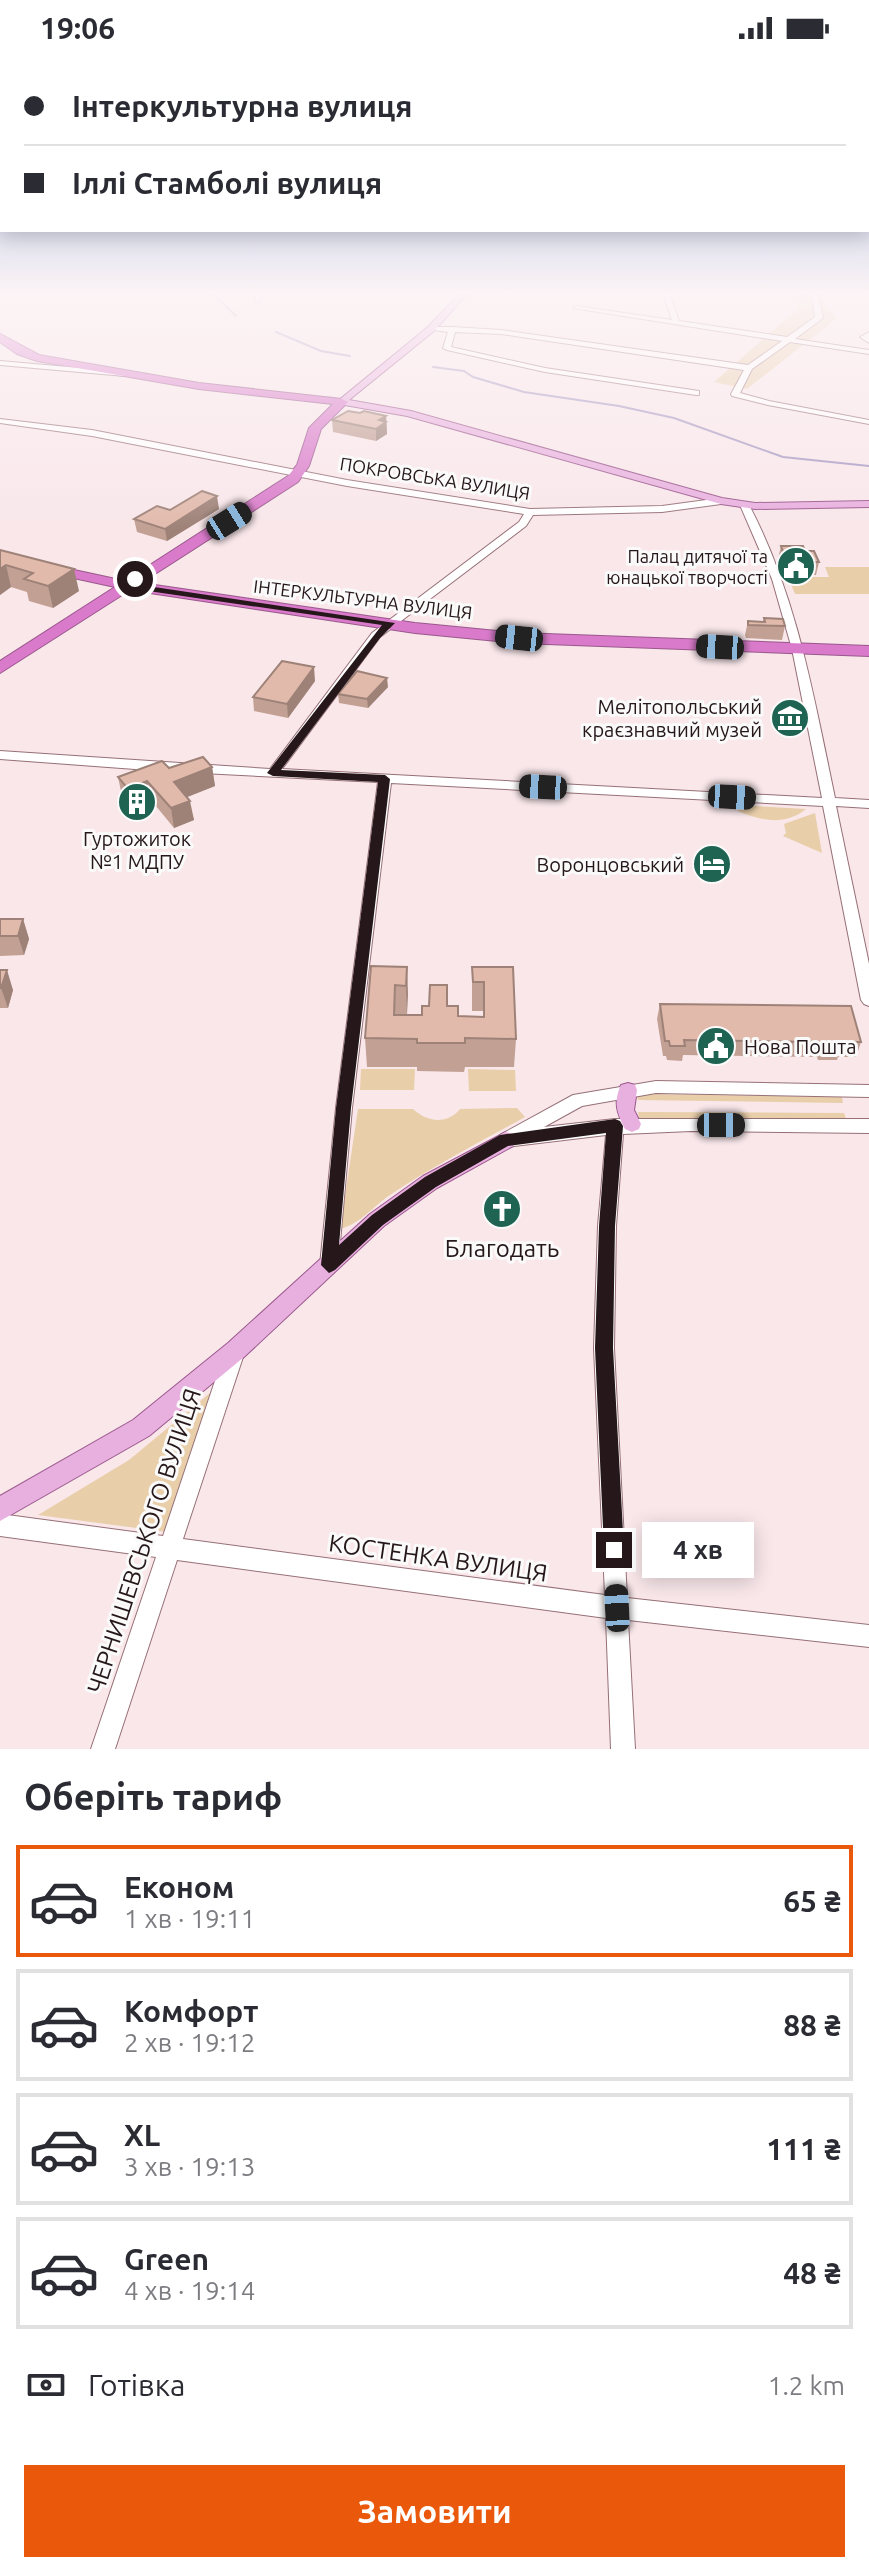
<!DOCTYPE html>
<html lang="uk">
<head>
<meta charset="utf-8">
<style>
	body { margin:0; font-family:Ubuntu,sans-serif; background:#f2f2f3; color:#2b2b33; height:100vh; display:flex; flex-direction:column; font-size:30px; white-space:nowrap }
	* { box-sizing:border-box; margin:0 }
	p { font-size:26px; color:#7c7c81 }
	.icon { flex:none; width:44px; height:44px; fill:none; stroke:currentColor; stroke-width:2; stroke-linecap:round; stroke-linejoin:round }
	.map { position:relative; height:1693px; overflow:hidden }
	.sheet { display:flex; flex-direction:column; background:#fff; flex:1 }
	.sheet>* { flex:none }
	.hud { position:absolute; left:0px; top:0px; width:870px; height:176px; box-shadow:0 4px 20px #0003; display:grid; align-content:center; height:176px; padding:0 24px; background:#fff }
	.end { position:absolute; width:36px; height:36px; margin:-18px; border:10px solid #26171a; background:#fff; box-shadow:0 0 0 4px #fff }
	.from { border-radius:50% }
	.bubble { position:absolute; height:56px; border-radius:0px; background:#fff; box-shadow:0 4px 20px #0003; font-size:26px; font-weight:700; line-height:56px; text-align:center }
	.car { position:absolute; width:24px; height:48px; margin:-24px -12px; border-radius:10px; box-shadow:0 0 6px 2px #0007; background:linear-gradient(#222 24%,#8ab4d8 0 40%,#222 0 76%,#8ab4d8 0 86%,#222 0) }
	.hud b { display:flex; align-items:center; gap:28px; height:76px; font-size:30px }
	.hud b+b { border-top:2px solid #e1e1e2 }
	.hud i { width:20px; height:20px; background:#2b2b33 }
	ul { padding:0; list-style:none }
	li { display:flex; align-items:center; gap:24px; height:112px; margin:0 16px 12px; padding:0 8px; border:4px solid #e1e1e2; border-radius:0px }
	li div { flex:1 }
	li b { display:block; font-size:30px }
	li em { font-style:normal; font-weight:700 }
	li.on { border-color:#ea580c }
	li>.icon { width:72px; height:72px; stroke-width:1.5 }
	h2 { padding:0 24px; font-size:36px; line-height:96px }
	.pay { display:flex; align-items:center; gap:20px; height:88px; padding:0 24px; font-size:30px }
	.pay p { margin-inline-start:auto }
	.action { display:flex; gap:16px; margin-top:auto; padding:16px 24px }
	.action a { flex:1; height:92px; border-radius:0px; background:#ea580c; color:#fff; font-size:32px; font-weight:700; line-height:92px; text-align:center }
	.status { display:flex; justify-content:space-between; align-items:center; height:56px; padding:0 40px; background:#fff; direction:ltr }
	.status svg { height:22px; fill:currentColor }
	.map>svg:first-child { display:block }
</style>
</head>
<body>
<div class="status"><b>19:06</b><svg viewBox="0 0 49 12"><path d="M0 12V9h3v3zM5 12V6h3v6zM10 12V3h3v9zM15 12V0h3v12zM26 1h20v11H26zM47 4h2v5h-2z"/></svg></div>
<div class="map">
<svg width="869" height="1693" viewBox="0 0 869 1693">
	<rect width="100%" height="100%" fill="#f9e7ea"/>
	<g fill="#e9ceaa">
		<path d="M797 237H821L823 246 837 262 747 333 714 326 799 252Z"/>
		<path d="M825 511H869V538H795L788 521H829Z"/>
		<path d="M737 749 806 753C785 770 761 765 738 755Z"/>
		<path d="M815 757 822 797 783 780 786 777 784 768Z"/>
		<path d="M361 1013H415L414 1034H360Z"/>
		<path d="M468 1013 515 1014 516 1035H469Z"/>
		<path d="M637 1038 842 1041 843 1047 638 1044Z"/>
		<path d="M517 1052 525 1061C480 1086 433 1110 390 1139 372 1151 362 1167 340 1173L358 1053H413C427 1066 447 1069 460 1053Z"/>
		<path d="M638 1056 844 1057 846 1063 639 1062Z"/>
		<path d="M210 1337 167 1476 38 1459 129 1404Z"/>
	</g>
	<g fill="none" stroke-linecap="round" stroke-linejoin="round">
		<g stroke="#a598c1" stroke-width="2">
			<path d="M212 237 236 260"/>
			<path d="M276 276 321 295 350 300"/>
			<path d="M433 311 464 315 473 321 524 336 619 350 674 362 783 401 869 410"/>
		</g>
		<g stroke="#967077" stroke-width="2">
			<g id="minor">
				<path d="M253 237H259L260 246H256Z"/>
				<path d="M663 237H669L679 265 787 281 815 261 812 237H818L823 262 795 283 869 294V298L790 286 752 313 740 337 769 345 869 364V368L768 349 732 340 731 338 744 314 501 278 455 276 451 291 545 312 699 335V339H696L545 316 447 294 443 292 448 276 427 273 431 271H452L501 274 748 309 782 285 573 252 576 250 672 264Z"/>
				<path d="M869 276V287L860 281Z"/>
				<path d="M0 305 125 316 129 318 125 320 0 309Z"/>
				<path d="M0 363 92 374 347 424 530 453 662 450 721 442 726 445 721 448 662 456 533 459 526 470 380 581 282 713 822 742 792 593 772 523 740 449 748 447C797 539 814 642 835 742L869 744V752L836 750 869 908V950L864 948 861 944 823 750 391 727 352 1052 338 1209 335 1215 329 1217 323 1215 320 1209 336 1052 378 726 162 715 0 703V695L270 713 372 577 519 466 524 458 347 430 92 380 0 367Z"/>
				<path d="M656 1025 869 1029V1041L656 1037 582 1050 544 1071 615 1063H869V1077L691 1075 623 1078 616 1170 614 1292 627 1542 869 1569V1591L628 1564 635 1693H611L606 1562 177 1504 115 1693H91L156 1501 0 1480V1458L163 1480 224 1298 227 1292 234 1289 241 1292 244 1298 183 1483 605 1539 594 1292 598 1170 606 1079 506 1091 500 1089 498 1084 500 1079 573 1039Z"/>
			</g>
		</g>
		<g stroke="#9a588c" stroke-width="2">
			<g id="major">
				<path d="M460 237H468L434 275 349 344 411 355 722 442 755 447 869 445V451L755 453 721 448 407 360 339 348V344L428 271Z"/>
				<path d="M628 1027 635 1029 637 1034 634 1054 641 1068 639 1073 632 1076 625 1073C617 1057 613 1046 621 1029Z"/>
				<path d="M506 1076 513 1078 516 1084 513 1090 437 1132 384 1170 244 1301 149 1380 0 1465V1440L133 1364 228 1287 370 1158 423 1120Z"/>
			</g>
		</g>
		<g stroke="#9a588c" stroke-width="2">
			<path id="highway" d="M0 278 39 299 199 327 342 343 348 346 321 373 309 410 298 426 141 527 415 567 519 577 869 590V600L519 587 415 577 130 534 0 617V605L115 531 0 506V498L125 525 288 420 297 409 309 372 333 348 199 333 37 305 17 298 0 286Z"/>
		</g>
		<use href="#minor" fill="#fff" fill-rule="evenodd"/>
		<use href="#major" fill="#e8b0df" fill-rule="evenodd"/>
		<use href="#highway" fill="#d97bca" fill-rule="evenodd"/>
	</g>
	<g fill="#c2a094">
		<path d="M360 357 386 360 387 378 376 385 333 376 332 364Z"/>
		<path d="M219 453 167 485 137 476 134 463 170 454Z"/>
		<path d="M781 490 819 506 816 519H785L778 503Z"/>
		<path d="M0 494 79 535 53 552 29 545 27 536 11 531 0 539Z"/>
		<path d="M764 562 785 570 782 584 746 582 745 579 748 565 763 566Z"/>
		<path d="M315 625 288 662 254 655 253 641Z"/>
		<path d="M388 631 368 652 339 647 338 638Z"/>
		<path d="M212 711 215 730 187 741 194 764 174 772 151 744 132 752 122 740 118 721 169 712Z"/>
		<path d="M0 863H23L29 883 24 899 0 900Z"/>
		<path d="M371 910 407 911V958L422 959 447 950 458 960 483 961V955H472V911H513L516 983 514 1011H465L464 1016 417 1015V1011H367L365 982Z"/>
		<path d="M0 914 13 934 8 952H0Z"/>
		<path d="M660 948 861 986 856 1001H838L837 1004H818L817 1001 683 999 682 1005 667 1004 666 1000H663L657 963Z"/>
	</g>
	<g fill="#9e8278">
		<path d="M386 360 387 378 376 385V373L379 364Z"/>
		<path d="M217 440 219 453 167 485 165 473Z"/>
		<path d="M6 509 11 531 0 539V513Z"/>
		<path d="M74 513 79 535 53 552 48 530Z"/>
		<path d="M314 611 315 625 288 662 287 648Z"/>
		<path d="M387 622 388 631 368 652 367 643Z"/>
		<path d="M212 711 215 730 177 745 174 726Z"/>
		<path d="M147 725 151 744 132 752 128 733Z"/>
		<path d="M190 745 194 764 174 772 171 752Z"/>
		<path d="M23 863 29 883 24 899 18 880Z"/>
		<path d="M407 911 408 939 407 958 406 930Z"/>
		<path d="M7 914 13 934 8 952 1 932Z"/>
	</g>
	<g fill="#e1baac" stroke="#9e8278" stroke-width="2">
		<path d="M348 355 360 357 364 355 386 360 379 364 386 366 376 373 332 364Z"/>
		<path d="M202 435 217 440 165 473 134 463 157 450 170 454Z"/>
		<path d="M781 490H803L805 495H814L819 506H787Z"/>
		<path d="M0 494 74 513 48 530 24 523 33 517 6 509 0 513Z"/>
		<path d="M764 562 783 563 785 570 748 569V565L765 566Z"/>
		<path d="M282 605 314 611 287 648 253 641Z"/>
		<path d="M357 615 387 622 367 643 338 638Z"/>
		<path d="M203 701 212 711 174 726 190 745 171 752 147 725 128 733 118 721 162 705 169 712Z"/>
		<path d="M0 863H23L18 880H0Z"/>
		<path d="M371 910 407 911 406 930 395 929 394 959H422V950H429L430 929H447V950H458V960L484 961V926H473L472 911H513L516 983 465 982V987H417V983L365 982Z"/>
		<path d="M0 914H7L1 932H0Z"/>
		<path d="M660 948 851 950 861 986H840L842 990H822L821 986 684 984 685 990H670L669 985H665Z"/>
	</g>
	<linearGradient id="sky" x2="0" y2="1"><stop stop-color="#8da9d8"/><stop offset="0.5" stop-color="#fcf4f6"/><stop offset="1" stop-color="#fcf4f6" stop-opacity="0"/></linearGradient>
	<rect width="869" height="474" fill="url(#sky)"/>
	<path fill="#26171a" d="M135 520 139 523 134 528 395 567 380 582 281 714 385 719 390 723 351 1052 339 1189 372 1159 425 1121 500 1079 615 1063 620 1065 623 1070 615 1170 613 1292 624 1494 621 1501 614 1504 607 1501 604 1494 595 1292 599 1170 606 1077 508 1090 436 1131 383 1169 335 1214 329 1217 321 1209 336 1052 378 726 273 720 267 717 382 569 121 531V527Z"/>
	<defs>
		<g id="civic-disc" transform="scale(2)"><circle r="9.5" fill="#1f6353" stroke="#fafafa"/><path d="M-.6-6.5H3V-4.5H.6V-3L4-1V1h2V6H-6V1h2V-1L-.6-3ZM-1.2 2.5V6h2.4V2.5Z" fill="#fff"/></g>
		<g id="museum-disc" transform="scale(2)"><circle r="9.5" fill="#1f6353" stroke="#fafafa"/><path d="M0-6L6-3V-2H-6V-3ZM-5-1h2V3h-2ZM-1-1h2V3h-2ZM3-1h2V3H3ZM-6 4H6V6H-6Z" fill="#fff"/></g>
		<g id="building-disc" transform="scale(2)"><circle r="9.5" fill="#1f6353" stroke="#fafafa"/><path d="M-4-6H4V6H1V3H-1V6H-4ZM-2.5-4.3h1.7v1.8h-1.7ZM.8-4.3h1.7v1.8H.8ZM-2.5-1h1.7V.8h-1.7ZM.8-1h1.7V.8H.8Z" fill="#fff"/></g>
		<g id="hotel-disc" transform="scale(2)"><circle r="9.5" fill="#1f6353" stroke="#fafafa"/><path d="M-6-4.5h1.5V1H6V5H4.5V3h-9V5H-6ZM-4 0a1.8 1.8 0 1 1 3.6 0ZM.5 0V-2.5h3Q6-2.5 6 0Z" fill="#fff"/></g>
		<g id="church-disc" transform="scale(2)"><circle r="9.5" fill="#1f6353" stroke="#fafafa"/><path d="M-1.2-6h2.4v3.5h3.3v2.4h-3.3V6h-2.4V-.1h-3.3v-2.4h3.3Z" fill="#fff"/></g>
	</defs>
	<g fill-rule="evenodd">
		<use href="#civic-disc" x="796" y="510"/>
		<use href="#museum-disc" x="790" y="662"/>
		<use href="#building-disc" x="137" y="746"/>
		<use href="#hotel-disc" x="712" y="808"/>
		<use href="#civic-disc" x="716" y="990"/>
		<use href="#church-disc" x="502" y="1153"/>
	</g>
	<g text-anchor="middle" dominant-baseline="central" stroke-width="6" stroke-linejoin="round" paint-order="stroke">
		<g font-size="18" fill="#26171a" stroke="#fafafa">
			<text transform="translate(435 422) rotate(9)">ПОКРОВСЬКА ВУЛИЦЯ</text>
			<text transform="translate(363 543) rotate(7)">ІНТЕРКУЛЬТУРНА ВУЛИЦЯ</text>
		</g>
		<g font-size="18" fill="#26171a" stroke="#fafafa" text-anchor="end">
			<text x="768" y="500">Палац дитячої та<tspan x="768" dy="21">юнацької творчості</tspan></text>
		</g>
		<g font-size="20" fill="#26171a" stroke="#fafafa" text-anchor="end">
			<text x="762" y="650">Мелітопольський<tspan x="762" dy="23">краєзнавчий музей</tspan></text>
			<text x="137" y="782" text-anchor="middle">Гуртожиток<tspan x="137" dy="23">№1 МДПУ</tspan></text>
			<text x="684" y="808">Воронцовський</text>
			<text x="744" y="990" text-anchor="start">Нова Пошта</text>
		</g>
		<g font-size="24" fill="#26171a" stroke="#fafafa">
			<text x="502" y="1192">Благодать</text>
		</g>
		<g font-size="24" fill="#26171a" stroke="#fafafa">
			<text transform="translate(144 1485) rotate(-72)">ЧЕРНИШЕВСЬКОГО ВУЛИЦЯ</text>
			<text transform="translate(438 1502) rotate(8)">КОСТЕНКА ВУЛИЦЯ</text>
		</g>
	</g>
</svg>
<i class="end from" style="left:135px;top:523px"></i>
<i class="end" style="left:614px;top:1494px"></i>
<div class="bubble" style="left:642px;top:1466px;width:112px">4 хв</div>
<i class="car" style="left:229px;top:465px;rotate:58deg"></i>
<i class="car" style="left:519px;top:582px;rotate:276deg"></i>
<i class="car" style="left:720px;top:591px;rotate:273deg"></i>
<i class="car" style="left:543px;top:731px;rotate:273deg"></i>
<i class="car" style="left:732px;top:741px;rotate:93deg"></i>
<i class="car" style="left:721px;top:1069px;rotate:90deg"></i>
<i class="car" style="left:617px;top:1552px;rotate:357deg"></i>
<div class="hud">
<b><i class="from"></i>Інтеркультурна вулиця</b>
<b><i></i>Іллі Стамболі вулиця</b>
</div>
</div>
<section class="sheet">
<h2>Оберіть тариф</h2>
<ul>
<li class="on"><svg class="icon" aria-label="car" viewBox="0 0 24 24"><path d="M5 17H2v-5l4-1 3-4h7l3 4 3 1v5h-3M9 17h6M6 11h13"/><circle cx="7" cy="17" r="2"/><circle cx="17" cy="17" r="2"/></svg><div><b>Економ</b><p>1 хв · 19:11</p></div><em>65 ₴</em></li>
<li><svg class="icon" aria-label="car" viewBox="0 0 24 24"><path d="M5 17H2v-5l4-1 3-4h7l3 4 3 1v5h-3M9 17h6M6 11h13"/><circle cx="7" cy="17" r="2"/><circle cx="17" cy="17" r="2"/></svg><div><b>Комфорт</b><p>2 хв · 19:12</p></div><em>88 ₴</em></li>
<li><svg class="icon" aria-label="car" viewBox="0 0 24 24"><path d="M5 17H2v-5l4-1 3-4h7l3 4 3 1v5h-3M9 17h6M6 11h13"/><circle cx="7" cy="17" r="2"/><circle cx="17" cy="17" r="2"/></svg><div><b>XL</b><p>3 хв · 19:13</p></div><em>111 ₴</em></li>
<li><svg class="icon" aria-label="car" viewBox="0 0 24 24"><path d="M5 17H2v-5l4-1 3-4h7l3 4 3 1v5h-3M9 17h6M6 11h13"/><circle cx="7" cy="17" r="2"/><circle cx="17" cy="17" r="2"/></svg><div><b>Green</b><p>4 хв · 19:14</p></div><em>48 ₴</em></li>
</ul>
<div class="pay"><svg class="icon" aria-label="cash" viewBox="0 0 24 24"><path d="M3 7h18v10H3z"/><circle cx="12" cy="12" r="2"/></svg>Готівка<p>1.2 km</p></div>
<div class="action"><a>Замовити</a></div>
</section>
</body>
</html>
